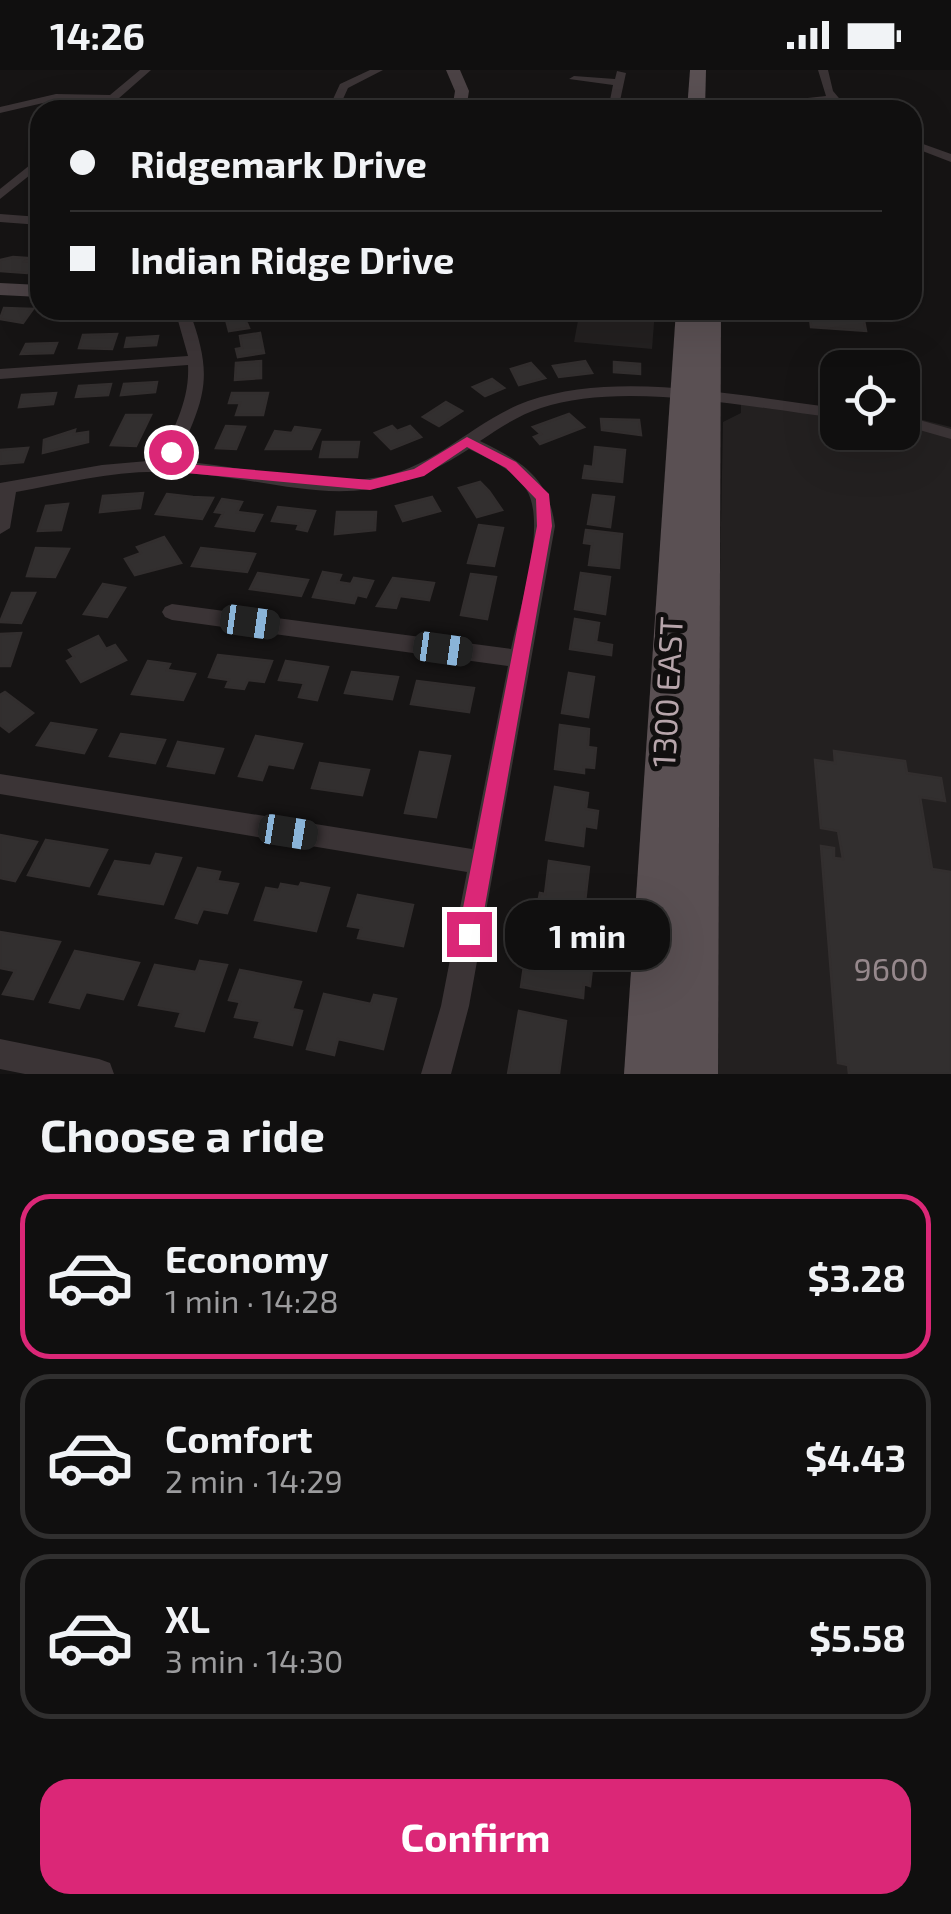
<!DOCTYPE html>
<html lang="en">
<head>
<meta charset="utf-8">
<style>
	body { margin:0; font-family:"Exo 2",sans-serif; background:#1e1d1d; color:#f1f3f6; height:100vh; display:flex; flex-direction:column; font-size:38px; white-space:nowrap }
	* { box-sizing:border-box; margin:0 }
	p { font-size:32px; color:#9c9c9e }
	.icon { flex:none; width:55px; height:55px; fill:none; stroke:currentColor; stroke-width:2; stroke-linecap:round; stroke-linejoin:round }
	.map { position:relative; height:1004px; overflow:hidden }
	.sheet { display:flex; flex-direction:column; background:#100f0f; flex:1 }
	.sheet>* { flex:none }
	.top-card { position:absolute; left:30px; top:30px; width:892px; height:220px; border-radius:30px; box-shadow:0 10px 40px #0002,0 0 0 2px #302f2f; display:grid; align-content:center; height:220px; padding:0 40px; background:#100f0f }
	.controls { position:absolute; left:820px; top:280px; display:grid; gap:20px }
	.controls a { display:grid; place-items:center; width:100px; height:100px; border-radius:20px; background:#100f0f; box-shadow:0 10px 40px #0002,0 0 0 2px #302f2f; font-size:50px }
	.end { position:absolute; width:45px; height:45px; margin:-22px; border:12px solid #db2777; background:#fff; box-shadow:0 0 0 5px #fff }
	.from { border-radius:50% }
	.bubble { position:absolute; height:70px; border-radius:30px; background:#100f0f; box-shadow:0 10px 40px #0002,0 0 0 2px #302f2f; font-size:32px; font-weight:700; line-height:70px; text-align:center }
	.car { position:absolute; width:30px; height:60px; margin:-30px -15px; border-radius:12px; box-shadow:0 0 8px 2px #0007; background:linear-gradient(#222 24%,#8ab4d8 0 40%,#222 0 76%,#8ab4d8 0 86%,#222 0) }
	.top-card b { display:flex; align-items:center; gap:35px; height:95px; font-size:38px }
	.top-card b+b { border-top:2px solid #302f2f }
	.top-card i { width:25px; height:25px; background:#f1f3f6 }
	ul { padding:0; list-style:none }
	li { display:flex; align-items:center; gap:30px; height:165px; margin:0 20px 15px; padding:0 20px; border:5px solid #302f2f; border-radius:30px }
	li div { flex:1 }
	li b { display:block; font-size:38px }
	li em { font-style:normal; font-weight:700 }
	li.on { border-color:#db2777 }
	li>.icon { width:90px; height:90px; stroke-width:1.5 }
	h2 { padding:0 40px; font-size:45px; line-height:120px }
	.primary-button { display:flex; gap:20px; margin-top:auto; padding:20px 40px }
	.primary-button a { flex:1; height:115px; border-radius:30px; background:#db2777; color:#fff; font-size:40px; font-weight:700; line-height:115px; text-align:center }
	.status { display:flex; justify-content:space-between; align-items:center; height:70px; padding:0 50px; background:#100f0f; direction:ltr }
	.status svg { height:28px; fill:currentColor }
	.map>svg:first-child { display:block }
</style>
</head>
<body>
<div class="status"><b>14:26</b><svg viewBox="0 0 49 12"><path d="M0 12V9h3v3zM5 12V6h3v6zM10 12V3h3v9zM15 12V0h3v12zM26 1h20v11H26zM47 4h2v5h-2z"/></svg></div>
<div class="map">
<svg width="951" height="1004" viewBox="0 0 951 1004">
	<rect width="100%" height="100%" fill="#161414"/>
	<g fill="#232020">
		<path d="M580 240H655L652 279 574 272Z"/>
		<path d="M741 329 837 338 838 362H902L903 345 951 357V1004H710L723 352 741 343Z"/>
	</g>
	<g fill="#322f2f" stroke="#322e2e" stroke-width="2.5">
		<path d="M13 187 28 188 25 191 37 192 27 203 0 201V190Z"/>
		<path d="M4 238 33 239 23 253 0 249Z"/>
		<path d="M55 240H85L82 248H51Z"/>
		<path d="M250 240 253 250 246 251 249 258 229 261 225 246Z"/>
		<path d="M809 240H862L866 261 811 257Z"/>
		<path d="M260 263 264 283 238 287 236 279 242 278 240 266Z"/>
		<path d="M117 264 112 279 79 278 83 265Z"/>
		<path d="M158 266 156 275 125 277 127 268Z"/>
		<path d="M57 273 53 283 21 284 26 274Z"/>
		<path d="M261 291V308L235 310 236 293Z"/>
		<path d="M585 291 592 303 559 307 553 296Z"/>
		<path d="M614 292 640 294V304L614 302Z"/>
		<path d="M531 293 545 308 519 315 511 299Z"/>
		<path d="M492 309 504 318 485 326 473 317Z"/>
		<path d="M157 312 155 322 121 325 124 314Z"/>
		<path d="M111 314 108 325 76 327 79 316Z"/>
		<path d="M56 323 53 334 19 337 22 325Z"/>
		<path d="M232 323H268L263 345H236L240 333H229Z"/>
		<path d="M446 332 462 341 439 356 423 347Z"/>
		<path d="M569 344 584 357 540 374 534 367 541 364 533 357Z"/>
		<path d="M126 345H151L136 376 111 375Z"/>
		<path d="M601 349 639 350 641 365 602 360Z"/>
		<path d="M226 356 245 357 236 379 216 378Z"/>
		<path d="M392 356 397 361 410 356 421 367 391 379 375 363Z"/>
		<path d="M295 357 320 360 311 379H266L275 361 292 363Z"/>
		<path d="M75 360 74 364 88 362V372L43 383 44 370Z"/>
		<path d="M323 372H359L357 387H320Z"/>
		<path d="M595 377 625 380 622 412 583 408 585 396 593 397Z"/>
		<path d="M28 378 23 392 0 394V380Z"/>
		<path d="M480 412 489 421 502 440 477 447 459 418Z"/>
		<path d="M143 423 140 438 100 442 103 426Z"/>
		<path d="M167 424 193 427 213 428 202 449 156 444Z"/>
		<path d="M593 425 614 427 610 457 588 454Z"/>
		<path d="M432 427 440 441 403 451 396 436Z"/>
		<path d="M222 429 242 432 237 442 262 445 254 461 216 456 223 443 215 442Z"/>
		<path d="M68 434 61 460 38 461 46 436Z"/>
		<path d="M278 437 315 441 307 461 297 459 299 454 272 451Z"/>
		<path d="M337 442H376L375 460 335 464Z"/>
		<path d="M479 455 503 458 494 496 468 493Z"/>
		<path d="M586 460 622 464 619 498 589 495 592 474 584 473Z"/>
		<path d="M164 467 181 493 135 505 125 489 141 483 137 477Z"/>
		<path d="M36 478 69 479 55 507 27 506Z"/>
		<path d="M201 478 255 484 247 502 192 496Z"/>
		<path d="M323 502 341 505 338 512 351 514 354 508 373 511 366 527 357 525 354 533 313 527Z"/>
		<path d="M258 503 308 510 301 526 250 519Z"/>
		<path d="M581 503 610 507 605 544 575 539Z"/>
		<path d="M471 504 496 507 487 549 461 545Z"/>
		<path d="M393 508 434 513 429 530 400 526 396 538 377 536Z"/>
		<path d="M103 514 125 518 107 547 84 544Z"/>
		<path d="M12 523H35L21 553 0 552Z"/>
		<path d="M575 549 599 553 596 572 612 575 611 585 570 579Z"/>
		<path d="M21 563 10 596H0V564Z"/>
		<path d="M98 566 106 579 115 575 126 590 81 612 67 591 74 587 69 580Z"/>
		<path d="M218 585 272 591 264 612 248 610 244 619 226 617 229 610 209 607Z"/>
		<path d="M148 591 170 594 167 600 195 604 183 630 132 624Z"/>
		<path d="M286 591 328 597 317 630 299 627 304 613 279 610Z"/>
		<path d="M352 602 398 607 392 629 345 623Z"/>
		<path d="M569 603 594 607 588 647 562 643Z"/>
		<path d="M417 611 474 618 469 642 411 634Z"/>
		<path d="M5 622 33 643 9 662 0 655V625Z"/>
		<path d="M51 653 96 660 84 683 37 675Z"/>
		<path d="M560 655 589 659 588 677 596 678 594 698 584 697V703L555 699Z"/>
		<path d="M121 664 165 670 155 693 110 686Z"/>
		<path d="M256 666 302 674 293 698 268 694 262 710 239 706Z"/>
		<path d="M178 672 223 679 214 703 168 696Z"/>
		<path d="M834 681 905 691 907 703 941 708 945 731 920 727 932 799 951 802V1004H849L848 995 838 993 821 776 834 778V788L843 789 838 761 821 758 815 690 835 693Z"/>
		<path d="M420 682 450 686 436 747 405 743Z"/>
		<path d="M320 693 369 700 362 725 312 718Z"/>
		<path d="M555 717 588 723 586 739 598 741 596 758 585 756 583 776 546 770Z"/>
		<path d="M0 765 37 772 15 811 0 808Z"/>
		<path d="M46 770 107 780 89 816 28 805Z"/>
		<path d="M156 784 181 788 163 834 99 824 115 791 151 796Z"/>
		<path d="M549 791 589 797 584 841 538 833 540 823 545 824Z"/>
		<path d="M198 798 220 802 217 811 238 814 227 843 203 839 197 853 176 848Z"/>
		<path d="M301 813 329 818 316 861 255 850 266 818 279 820 281 814 299 817Z"/>
		<path d="M358 825 413 835 403 876 358 868 361 858 348 856Z"/>
		<path d="M550 859 603 868 601 890 593 889 590 916 584 914 583 928 521 917 526 882 546 886Z"/>
		<path d="M0 862 60 872 33 929 3 924 15 901 0 898Z"/>
		<path d="M75 881 139 893 123 929 86 922 79 938 50 932Z"/>
		<path d="M200 891 227 895 204 961 176 956 181 942 139 935 155 895 196 902Z"/>
		<path d="M240 900 301 912 292 939 302 941 292 975 255 967 260 951 235 947 240 932 229 930Z"/>
		<path d="M324 924 371 934 374 925 396 929 383 979 338 969 334 985 307 979Z"/>
		<path d="M519 941 566 951 559 1004H508Z"/>
	</g>
	<g fill="none" stroke-linecap="round" stroke-linejoin="round">
		<g fill="#3b3436" fill-rule="evenodd">
			<path d="M140 0H151L110 36H102L103 31 56 30 0 43V37L56 24 110 25Z"/>
			<path d="M370 0H383L348 18 338 40H328L340 14Z"/>
			<path d="M818 0H828L833 21 849 40H838L831 32 773 40 789 30 826 26Z"/>
			<path d="M617 1 626 3 618 40H608L613 15 569 9 574 6 615 9Z"/>
			<path d="M219 37 232 40H214Z"/>
			<path d="M912 70 951 84V92L912 77Z"/>
			<path d="M40 87V97L0 129V119Z"/>
			<path d="M0 144 40 147V155L0 152Z"/>
			<path d="M175 240H189C214 307 206 326 176 391 242 395 307 417 373 408 432 401 473 351 528 331 620 299 743 327 838 338V348C752 338 623 310 541 338 519 345 499 358 480 371 522 392 548 406 555 456L469 936 451 1004H421L441 936 467 802 0 724V704L472 779 508 596 172 550 165 547 162 542 165 537 172 534 511 579C519 540 548 453 526 419 513 399 489 389 469 379 353 455 288 406 167 402 116 400 66 413 16 422L10 458 0 464V413L102 395 159 390C173 360 190 330 188 295L0 309V299L188 286Z"/>
			<path d="M902 345 951 359V369L902 355Z"/>
			<path d="M0 969 99 989 110 993 114 1004H25L0 999Z"/>
		</g>
		<g fill="#4b4245" fill-rule="evenodd">
			<path d="M446 0H460L469 21 466 40H452L455 21Z"/>
			<path d="M0 213 40 215V227L0 225Z"/>
		</g>
		<g fill="#5a5053" fill-rule="evenodd">
			<path d="M690 0H706L705 40H687Z"/>
			<path d="M676 240H718L721 244 718 1004H624Z"/>
		</g>
	</g>
	<path fill="#db2777" d="M467 367 516 392 549 424 552 456 480 864 469 875 458 864 537 456 536 429 506 398 467 377 424 406 370 420 164 401 157 396 171 378 178 382 174 393 370 410 414 399Z"/>
	<g text-anchor="middle" dominant-baseline="central" stroke-width="10" stroke-linejoin="round" paint-order="stroke">
		<g font-size="32" fill="#b7a5ab" stroke="#110f0f">
			<text transform="translate(666 622) rotate(-87)">1300 EAST</text>
		</g>
		<g font-size="32" fill="#96888c">
			<text x="891" y="898">9600</text>
		</g>
	</g>
</svg>
<div class="controls">
<a><svg class="icon" aria-label="locate" viewBox="0 0 24 24"><circle cx="12" cy="12" r="6"/><path d="M12 2v4M12 18v4M2 12h4M18 12h4"/></svg></a>
</div>
<i class="end from" style="left:171px;top:382px"></i>
<i class="end" style="left:469px;top:864px"></i>
<div class="bubble" style="left:505px;top:830px;width:165px">1 min</div>
<i class="car" style="left:250px;top:552px;rotate:98deg"></i>
<i class="car" style="left:443px;top:579px;rotate:98deg"></i>
<i class="car" style="left:288px;top:762px;rotate:99deg"></i>
<div class="top-card">
<b><i class="from"></i>Ridgemark Drive</b>
<b><i></i>Indian Ridge Drive</b>
</div>
</div>
<section class="sheet">
<h2>Choose a ride</h2>
<ul>
<li class="on"><svg class="icon" aria-label="car" viewBox="0 0 24 24"><path d="M5 17H2v-5l4-1 3-4h7l3 4 3 1v5h-3M9 17h6M6 11h13"/><circle cx="7" cy="17" r="2"/><circle cx="17" cy="17" r="2"/></svg><div><b>Economy</b><p>1 min · 14:28</p></div><em>$3.28</em></li>
<li><svg class="icon" aria-label="car" viewBox="0 0 24 24"><path d="M5 17H2v-5l4-1 3-4h7l3 4 3 1v5h-3M9 17h6M6 11h13"/><circle cx="7" cy="17" r="2"/><circle cx="17" cy="17" r="2"/></svg><div><b>Comfort</b><p>2 min · 14:29</p></div><em>$4.43</em></li>
<li><svg class="icon" aria-label="car" viewBox="0 0 24 24"><path d="M5 17H2v-5l4-1 3-4h7l3 4 3 1v5h-3M9 17h6M6 11h13"/><circle cx="7" cy="17" r="2"/><circle cx="17" cy="17" r="2"/></svg><div><b>XL</b><p>3 min · 14:30</p></div><em>$5.58</em></li>
</ul>
<div class="primary-button"><a>Confirm</a></div>
</section>
</body>
</html>
